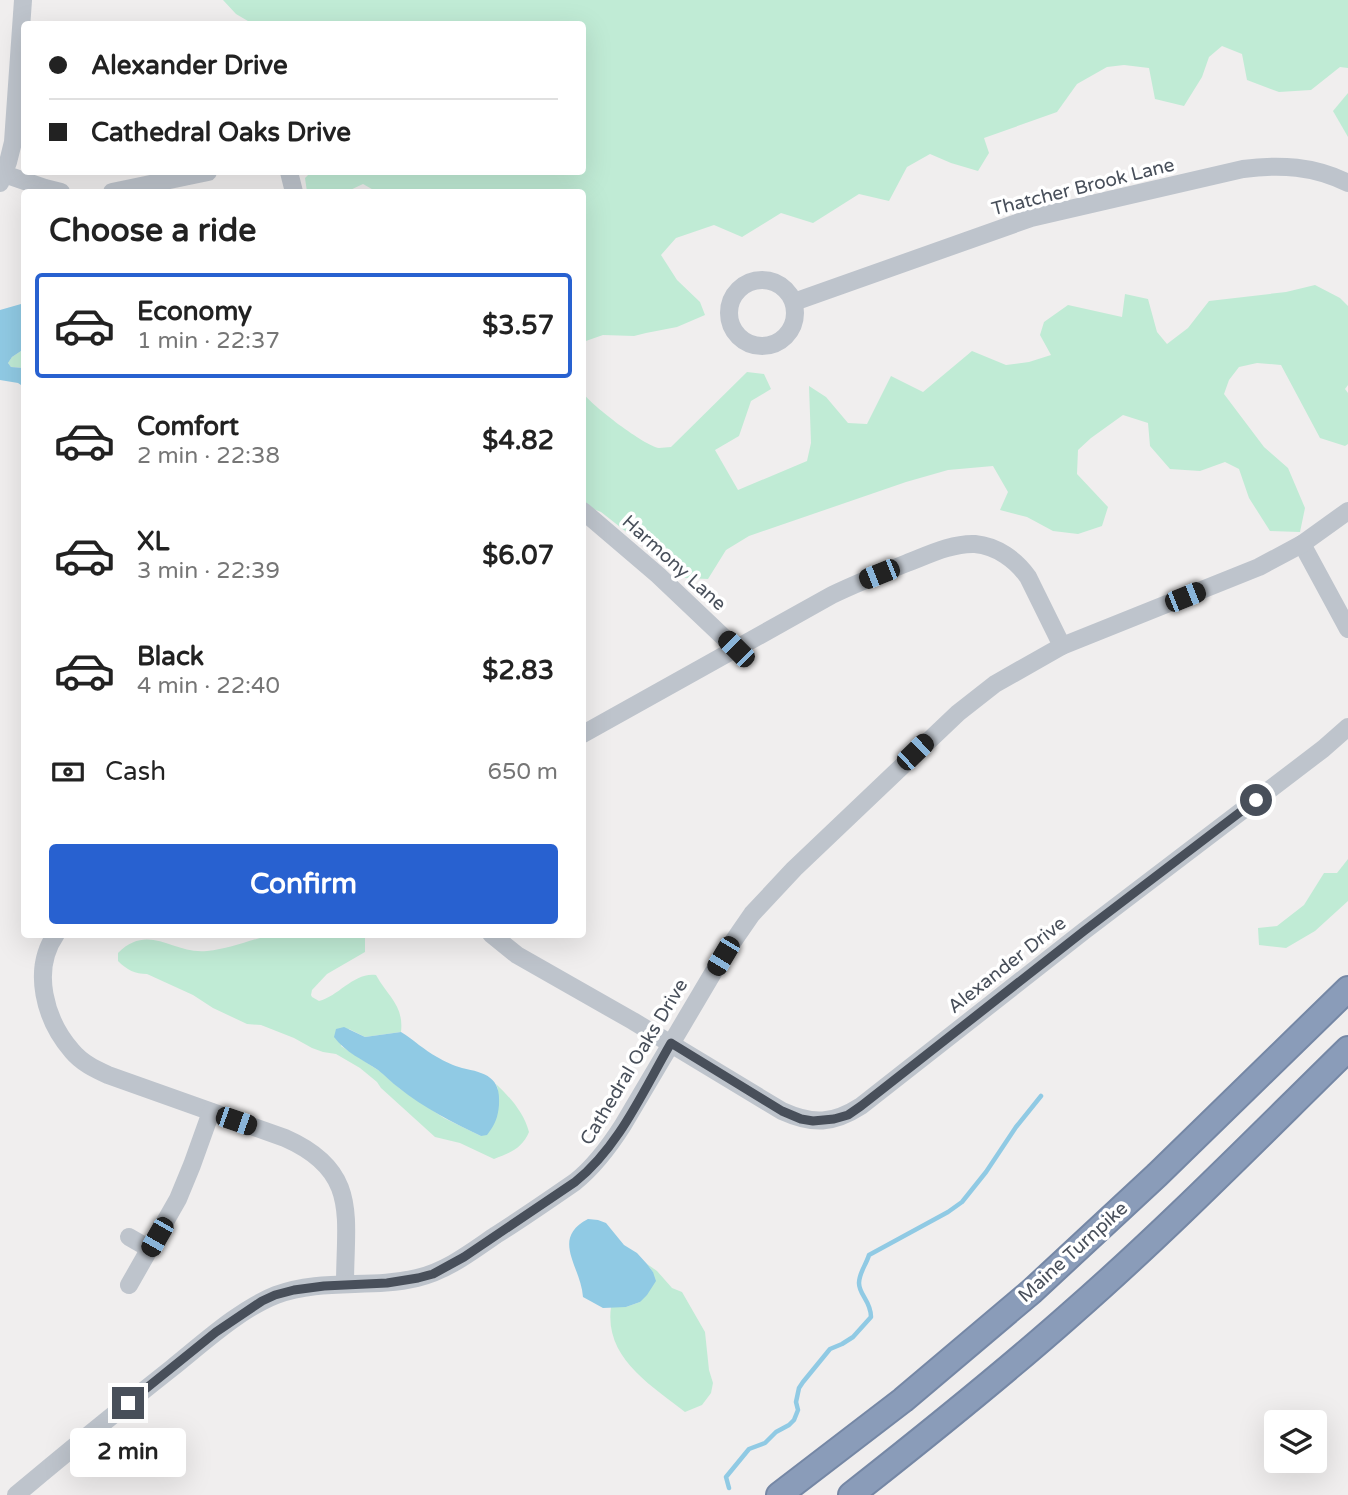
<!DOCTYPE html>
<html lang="en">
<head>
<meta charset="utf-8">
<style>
	body { margin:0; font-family:"Varela Round",sans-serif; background:#f6f6f6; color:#222; height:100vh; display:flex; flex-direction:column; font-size:26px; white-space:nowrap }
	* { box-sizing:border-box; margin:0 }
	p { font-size:23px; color:#767676 }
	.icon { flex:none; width:38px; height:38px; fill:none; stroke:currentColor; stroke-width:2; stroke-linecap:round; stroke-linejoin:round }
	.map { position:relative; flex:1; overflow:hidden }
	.drawer { position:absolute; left:21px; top:189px; width:565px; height:749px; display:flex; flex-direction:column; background:#fff; border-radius:7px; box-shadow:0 7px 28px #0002 }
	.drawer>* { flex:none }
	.hud { position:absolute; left:21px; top:21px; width:565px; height:154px; border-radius:7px; box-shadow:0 7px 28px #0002; display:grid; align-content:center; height:154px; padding:0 28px; background:#fff }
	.controls { position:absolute; left:1264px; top:1410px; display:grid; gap:14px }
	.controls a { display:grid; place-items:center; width:63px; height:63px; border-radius:7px; background:#fff; box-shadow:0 7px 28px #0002; font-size:35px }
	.end { position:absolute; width:32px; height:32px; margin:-16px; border:9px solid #484f5a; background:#fff; box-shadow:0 0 0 4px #fff }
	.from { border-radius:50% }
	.bubble { position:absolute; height:49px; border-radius:7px; background:#fff; box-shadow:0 7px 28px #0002; font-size:23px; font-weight:800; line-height:49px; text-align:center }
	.car { position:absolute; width:21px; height:42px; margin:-21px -10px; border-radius:9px; box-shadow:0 0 5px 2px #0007; background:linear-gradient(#222 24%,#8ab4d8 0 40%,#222 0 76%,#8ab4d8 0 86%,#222 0) }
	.hud b { display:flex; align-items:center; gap:24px; height:66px; font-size:26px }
	.hud b+b { border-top:2px solid #e0e0e0 }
	.hud i { width:18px; height:18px; background:#222 }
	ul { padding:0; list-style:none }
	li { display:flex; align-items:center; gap:21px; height:105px; margin:0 14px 10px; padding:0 14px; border:4px solid transparent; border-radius:7px }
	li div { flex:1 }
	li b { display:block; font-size:26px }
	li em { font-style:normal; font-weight:800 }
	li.selected { border-color:#2861d0 }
	li>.icon { width:63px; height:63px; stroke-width:1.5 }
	h2 { padding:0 28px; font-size:32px; line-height:84px }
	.pay { display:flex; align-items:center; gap:18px; height:77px; padding:0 28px; font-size:26px }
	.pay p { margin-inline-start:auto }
	.cta { display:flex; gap:14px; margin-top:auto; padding:14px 28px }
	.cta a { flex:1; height:80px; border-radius:7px; background:#2861d0; color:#fff; font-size:28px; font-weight:800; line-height:80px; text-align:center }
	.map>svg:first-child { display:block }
</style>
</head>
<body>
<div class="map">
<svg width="1348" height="1495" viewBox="0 0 1348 1495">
	<rect width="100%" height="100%" fill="#f0eeee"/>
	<g fill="#c0ebd5">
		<path d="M223 0H1348V68L1340 67 1311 90 1279 92 1247 80 1242 54 1222 46 1209 57 1202 77 1184 106 1155 99 1149 68 1124 65 1107 67 1077 84 1057 112 984 138 989 153 978 171 951 163 930 154 907 167 889 201 859 194 813 223 781 213 742 237 714 225 676 238 661 255 677 280 700 302 705 315 677 327 646 333 634 336 603 335 583 342V192H377L363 184 346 192H307L305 178 311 172H583V24H253L236 14Z"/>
		<path d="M1348 93V137L1333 111Z"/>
		<path d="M1315 285 1340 298 1348 306V385L1345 389 1348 393V444L1345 446 1320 438 1281 365 1257 363 1239 367 1229 380 1224 394 1264 447 1288 468 1305 508 1300 532 1270 531 1249 498 1239 469 1225 462 1200 471 1170 469 1150 446 1148 423 1123 415 1091 438 1078 450 1077 474 1108 507 1102 526 1078 534 1053 531 1027 517 1000 510 1008 492 993 466 948 470 906 482 749 536 726 550 708 579 685 578 601 512 583 505V393C592 406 645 446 659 448 663 448 667 447 671 447L747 372 764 374 771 389 751 401 739 436 715 450 738 490 807 461 811 443 809 386 826 397 848 423 867 424 891 376 923 392 972 351 1006 365 1029 362 1051 355 1040 335 1044 322 1068 305 1122 317 1125 294 1148 299 1157 332 1167 344 1188 328 1209 301 1286 292Z"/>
		<path d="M24 349V368L11 367 8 363 12 357Z"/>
		<path d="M1348 859V901L1315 931 1286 948 1259 945 1258 928 1277 926 1304 905 1324 873H1337Z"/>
		<path d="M271 935H365V952L327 974 312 990 311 995 312 997 319 1001C339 996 354 972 376 975 388 997 404 1005 401 1032L365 1037 349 1029 341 1046 381 1072 399 1088 444 1118 481 1136 498 1089 496 1084C510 1097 524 1113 529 1132 522 1149 509 1153 494 1159L460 1143 435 1137 381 1088 377 1082 360 1068 336 1054 323 1052 312 1048 294 1038 261 1025 247 1024 213 1008 193 995 147 974C135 974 127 970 118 961V953C149 922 174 955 207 951 229 949 250 940 271 935Z"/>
		<path d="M647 1264 657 1271 672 1288 682 1292 705 1332 709 1370 713 1383 711 1393 702 1405 685 1412C651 1385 604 1358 611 1307H626L640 1302 653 1272Z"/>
	</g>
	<g fill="#90cae4">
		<path d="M21 304H24V349L12 357 8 363 11 367 24 368V387L18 383 0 380V310Z"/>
		<path d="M344 1027 365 1037 401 1032C414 1040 424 1050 437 1057 444 1061 454 1066 462 1068 486 1073 501 1077 499 1105 498 1117 495 1125 487 1135L481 1136C452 1122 424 1108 399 1088 392 1083 386 1076 378 1070 363 1060 345 1052 334 1037L336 1029Z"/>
		<path d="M588 1219 598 1220 606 1223 624 1245 637 1253 647 1264 653 1272 656 1281 647 1295 640 1302 626 1307 603 1308 583 1297C581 1266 550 1239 588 1219Z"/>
	</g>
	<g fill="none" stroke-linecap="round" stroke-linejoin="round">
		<path stroke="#90cae4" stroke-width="4.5" d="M729 1488 726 1477 749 1449 765 1443 776 1432 789 1425 794 1420 798 1410 796 1402 799 1388 803 1382 830 1349 842 1344 853 1337 871 1317C871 1301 859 1295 859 1283 859 1273 866 1265 869 1255L948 1212 962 1202 986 1172 1016 1127 1041 1096"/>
		<g stroke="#7587a5" stroke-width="28">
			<g id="highway">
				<path d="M779 1495 903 1400 1032 1291 1157 1175 1348 989"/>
				<path d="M851 1495C926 1436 1001 1376 1072 1313 1168 1229 1257 1138 1348 1049"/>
			</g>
		</g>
		<g stroke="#bec4cc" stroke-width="18">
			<path d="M289 172 294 192"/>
			<path d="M4 174 45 188 61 192"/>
			<path d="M0 183 8 162 13 142 23 0"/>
			<path d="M112 192 208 172"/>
			<circle cx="762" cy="313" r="33"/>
			<path d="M794 302 1031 218 1243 169C1280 164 1314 166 1348 183"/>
			<path d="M583 511 658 575 736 649"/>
			<path d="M1302 544 1348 629"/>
			<path d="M583 734 832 595C857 583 882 573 907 563 928 555 952 543 975 544 997 546 1016 560 1028 577L1062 646"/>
			<path d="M56 934C31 970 45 1020 72 1051 82 1063 95 1069 108 1075L285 1138C360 1171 345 1217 345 1284"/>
			<path d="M491 934 517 955 633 1021 782 1111C813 1125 833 1124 861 1106L1084 931 1323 749 1348 727"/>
			<path d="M129 1237 150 1249"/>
			<path d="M129 1285 178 1199 192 1165 211 1112"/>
			<path d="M16 1495C67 1452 119 1410 172 1368 202 1344 240 1309 276 1295 321 1278 371 1289 417 1278 447 1271 471 1252 496 1235 523 1218 549 1200 575 1182 595 1166 609 1147 623 1125L723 956 752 914 794 869 958 713 995 684 1062 646 1259 567 1302 544 1348 511"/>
		</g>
		<use href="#highway" stroke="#8a9cb9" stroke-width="24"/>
	</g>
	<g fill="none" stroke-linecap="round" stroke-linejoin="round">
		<path stroke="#484f5a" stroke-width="9" d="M128 1403 216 1332 262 1301 275 1295 294 1290 324 1286 387 1283 418 1278 433 1274 464 1257 575 1182C619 1147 643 1091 671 1043L782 1111 801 1119 813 1121 834 1119 848 1115 861 1106 1084 931 1256 800"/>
	</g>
	<g text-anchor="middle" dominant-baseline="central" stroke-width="7" stroke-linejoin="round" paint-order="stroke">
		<g font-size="19" fill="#484f5a" stroke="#fff">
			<text transform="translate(1083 187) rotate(-14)">Thatcher Brook Lane</text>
			<text transform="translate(674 563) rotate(42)">Harmony Lane</text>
			<text transform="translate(1007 965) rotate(-38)">Alexander Drive</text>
			<text transform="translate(634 1062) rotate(-59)">Cathedral Oaks Drive</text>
			<text transform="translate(1073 1252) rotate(-42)">Maine Turnpike</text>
		</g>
	</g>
</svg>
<div class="controls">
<a><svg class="icon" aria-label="layers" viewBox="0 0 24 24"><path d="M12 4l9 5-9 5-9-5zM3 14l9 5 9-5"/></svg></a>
</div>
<i class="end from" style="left:1256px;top:800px"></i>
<i class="end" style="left:128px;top:1403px"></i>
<div class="bubble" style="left:70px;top:1428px;width:116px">2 min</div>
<i class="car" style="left:879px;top:574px;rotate:248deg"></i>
<i class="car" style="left:1185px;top:597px;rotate:68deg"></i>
<i class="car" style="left:736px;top:649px;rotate:315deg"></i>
<i class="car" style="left:915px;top:752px;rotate:46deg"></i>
<i class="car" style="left:723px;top:956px;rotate:211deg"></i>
<i class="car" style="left:236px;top:1121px;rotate:109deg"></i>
<i class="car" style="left:157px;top:1237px;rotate:210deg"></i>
<div class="hud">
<b><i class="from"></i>Alexander Drive</b>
<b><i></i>Cathedral Oaks Drive</b>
</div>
<section class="drawer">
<h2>Choose a ride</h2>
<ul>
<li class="selected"><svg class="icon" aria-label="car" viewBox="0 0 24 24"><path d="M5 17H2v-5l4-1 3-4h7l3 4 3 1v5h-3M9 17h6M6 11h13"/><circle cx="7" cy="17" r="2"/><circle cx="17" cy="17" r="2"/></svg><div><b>Economy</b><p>1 min · 22:37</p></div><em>$3.57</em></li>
<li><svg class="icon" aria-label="car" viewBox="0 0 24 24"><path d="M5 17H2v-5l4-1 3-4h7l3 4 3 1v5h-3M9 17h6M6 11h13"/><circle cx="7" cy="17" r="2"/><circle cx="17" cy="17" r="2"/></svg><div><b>Comfort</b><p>2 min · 22:38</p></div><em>$4.82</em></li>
<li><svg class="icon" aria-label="car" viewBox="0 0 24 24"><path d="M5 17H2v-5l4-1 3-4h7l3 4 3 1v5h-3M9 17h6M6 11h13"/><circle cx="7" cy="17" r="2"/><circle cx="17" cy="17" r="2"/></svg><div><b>XL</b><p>3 min · 22:39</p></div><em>$6.07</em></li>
<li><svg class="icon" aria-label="car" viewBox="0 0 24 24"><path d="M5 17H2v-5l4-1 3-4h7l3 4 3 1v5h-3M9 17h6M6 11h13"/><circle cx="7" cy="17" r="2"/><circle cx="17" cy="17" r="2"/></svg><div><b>Black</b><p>4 min · 22:40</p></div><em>$2.83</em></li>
</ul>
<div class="pay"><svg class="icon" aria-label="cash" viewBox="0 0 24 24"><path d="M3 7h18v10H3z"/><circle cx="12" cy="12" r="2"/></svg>Cash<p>650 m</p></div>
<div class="cta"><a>Confirm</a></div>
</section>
</div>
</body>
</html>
